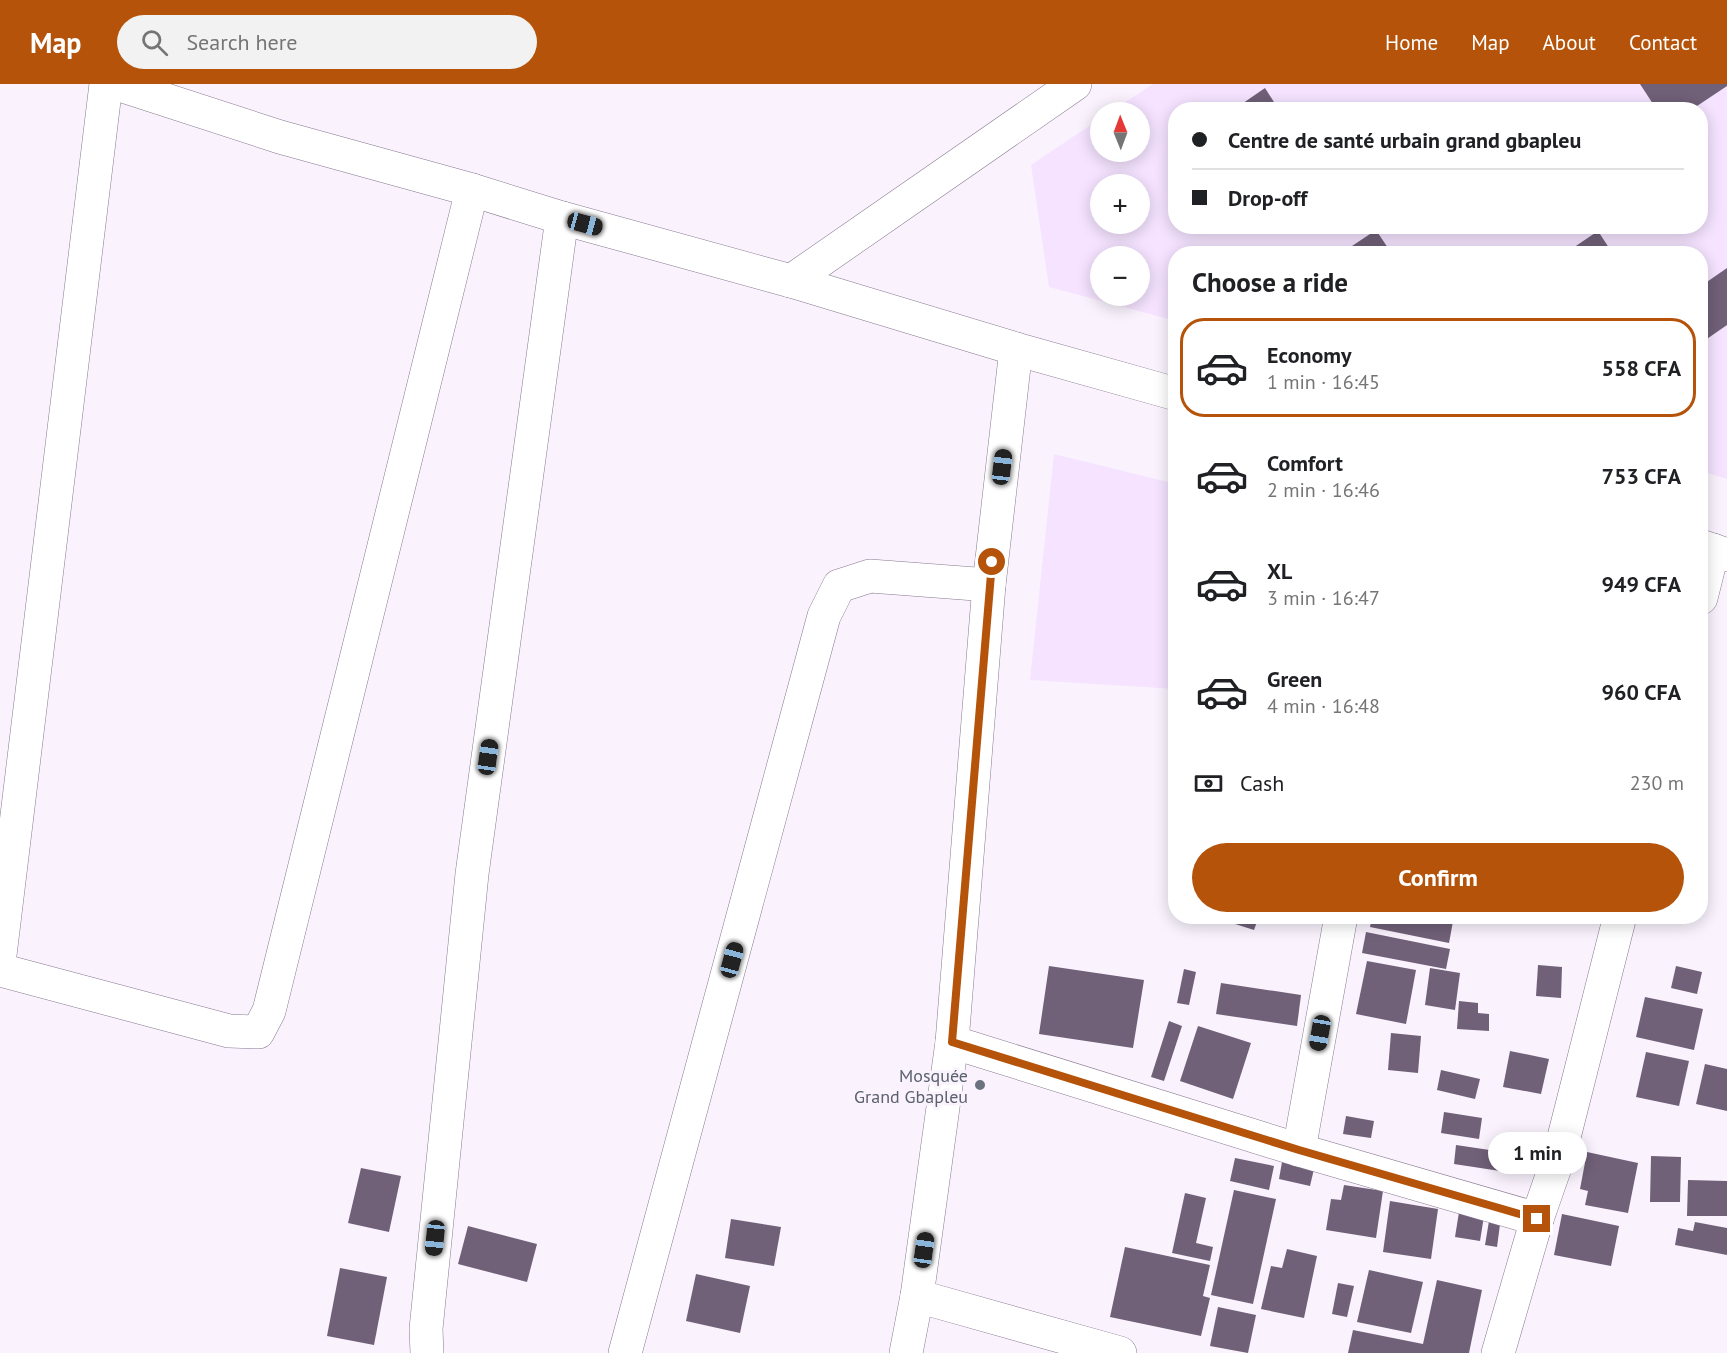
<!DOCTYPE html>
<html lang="en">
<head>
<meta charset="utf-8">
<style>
	body { margin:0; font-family:"PT Sans",sans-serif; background:#f2f2f2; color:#202124; height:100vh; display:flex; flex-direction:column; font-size:22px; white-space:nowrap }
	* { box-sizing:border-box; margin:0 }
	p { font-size:20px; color:#757577 }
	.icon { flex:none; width:33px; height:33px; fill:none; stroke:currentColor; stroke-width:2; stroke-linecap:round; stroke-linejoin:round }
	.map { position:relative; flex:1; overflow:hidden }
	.panel { position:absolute; left:1168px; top:162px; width:540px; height:678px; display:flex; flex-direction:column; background:#fff; border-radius:24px; box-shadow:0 3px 15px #0003 }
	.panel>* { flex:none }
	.top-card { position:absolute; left:1168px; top:18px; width:540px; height:132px; border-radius:24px; box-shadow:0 3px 15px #0003; display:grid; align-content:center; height:132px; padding:0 24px; background:#fff }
	.needle { width:39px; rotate:359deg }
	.tools { position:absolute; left:1090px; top:18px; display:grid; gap:12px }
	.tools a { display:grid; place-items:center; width:60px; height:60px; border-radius:50%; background:#fff; box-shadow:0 3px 15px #0003; font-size:30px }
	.end { position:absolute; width:27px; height:27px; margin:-14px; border:8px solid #b45309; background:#fff; box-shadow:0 0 0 3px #fff }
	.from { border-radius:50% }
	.bubble { position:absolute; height:42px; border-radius:21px; background:#fff; box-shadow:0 3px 15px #0003; font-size:20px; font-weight:700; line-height:42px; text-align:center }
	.car { position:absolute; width:18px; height:36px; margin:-18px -9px; border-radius:8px; box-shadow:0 0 4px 2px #0007; background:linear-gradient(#222 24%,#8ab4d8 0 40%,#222 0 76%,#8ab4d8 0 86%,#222 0) }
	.top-card b { display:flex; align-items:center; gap:21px; height:57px; font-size:22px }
	.top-card b+b { border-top:2px solid #e0e0e0 }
	.top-card i { width:15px; height:15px; background:#202124 }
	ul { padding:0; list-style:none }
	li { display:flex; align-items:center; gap:18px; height:99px; margin:0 12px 9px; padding:0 12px; border:3px solid transparent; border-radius:24px }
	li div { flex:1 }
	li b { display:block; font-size:22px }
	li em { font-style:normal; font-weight:700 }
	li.current { border-color:#b45309 }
	li>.icon { width:54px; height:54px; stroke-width:1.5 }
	h2 { padding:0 24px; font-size:27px; line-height:72px }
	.pay { display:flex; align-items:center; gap:15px; height:66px; padding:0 24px; font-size:22px }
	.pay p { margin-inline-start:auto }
	.primary-button { display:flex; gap:12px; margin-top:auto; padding:12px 24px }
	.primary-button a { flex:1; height:69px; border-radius:36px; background:#b45309; color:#fff; font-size:24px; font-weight:700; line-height:69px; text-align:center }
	header { display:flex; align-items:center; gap:36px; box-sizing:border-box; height:84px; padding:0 30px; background:#b45309; color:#fff }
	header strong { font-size:28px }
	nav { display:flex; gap:33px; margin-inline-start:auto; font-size:21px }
	.search { width:420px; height:54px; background:#f2f2f2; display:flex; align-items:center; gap:15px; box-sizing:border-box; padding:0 21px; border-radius:33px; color:#757577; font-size:22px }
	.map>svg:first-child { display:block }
</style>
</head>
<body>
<header>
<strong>Map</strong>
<div class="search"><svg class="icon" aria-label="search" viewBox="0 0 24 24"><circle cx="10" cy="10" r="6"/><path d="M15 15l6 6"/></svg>Search here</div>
<nav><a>Home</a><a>Map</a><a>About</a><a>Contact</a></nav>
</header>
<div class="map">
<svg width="1727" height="1269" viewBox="0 0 1727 1269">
	<rect width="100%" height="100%" fill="#faf3fe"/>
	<g fill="#f5e3ff" fill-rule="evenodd">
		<path d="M1153 0H1727V395L1701 387V170H1176V237L1049 203 1031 81 1101 34V68H1140V28H1110ZM1176 26H1701V142H1176ZM1101 100H1140V140H1101ZM1101 172H1140V212H1101Z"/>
		<path d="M1054 370 1176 400V605L1030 596Z"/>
	</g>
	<g fill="#706078">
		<path d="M1640 0H1727V2L1691 26H1657Z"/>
		<path d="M1265 4 1279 26H1233Z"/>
		<path d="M1376 146 1392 170H1340Z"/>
		<path d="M1598 147 1613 170H1564Z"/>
		<path d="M1727 184V241L1701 259V202Z"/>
		<path d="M1210 832H1259L1254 846Z"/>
		<path d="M1372 832H1454L1449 859 1370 843Z"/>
		<path d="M1366 848 1450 865 1446 885 1362 869Z"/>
		<path d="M1367 877 1416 886 1406 940 1356 930Z"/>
		<path d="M1538 881 1562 883 1561 914 1536 912Z"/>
		<path d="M1049 882 1144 896 1133 964 1039 950Z"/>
		<path d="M1676 882 1702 888 1697 910 1671 904Z"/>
		<path d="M1430 884 1460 889 1455 926 1425 921Z"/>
		<path d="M1184 885 1196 888 1189 921 1177 919Z"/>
		<path d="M1221 899 1301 911 1297 942 1216 930Z"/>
		<path d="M1645 913 1703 925 1694 966 1636 953Z"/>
		<path d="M1459 917 1478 919V929L1489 930V947L1457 945Z"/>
		<path d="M1169 937 1182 942 1164 997 1151 993Z"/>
		<path d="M1198 942 1251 959 1233 1015 1180 997Z"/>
		<path d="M1391 949 1421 952 1418 989 1388 986Z"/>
		<path d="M1510 967 1549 975 1541 1010 1503 1003Z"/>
		<path d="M1646 968 1689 977 1679 1022 1636 1013Z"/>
		<path d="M1705 980 1727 985V1027L1696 1020Z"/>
		<path d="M1441 986 1480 995 1475 1015 1437 1006Z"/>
		<path d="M1444 1028 1482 1034 1479 1055 1441 1049Z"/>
		<path d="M1346 1032 1374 1037 1371 1054 1343 1050Z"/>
		<path d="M1456 1061 1503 1068 1500 1087 1454 1080Z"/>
		<path d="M1587 1068 1638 1079 1628 1129 1585 1121 1588 1107 1580 1105Z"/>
		<path d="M1651 1072 1681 1073 1680 1118H1650Z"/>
		<path d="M1235 1074 1274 1082 1269 1106 1230 1097Z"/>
		<path d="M1282 1078 1314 1085 1310 1102 1279 1095Z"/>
		<path d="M361 1084 401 1092 389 1148 348 1139Z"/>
		<path d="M1688 1096 1727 1097V1132H1687Z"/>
		<path d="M1344 1101 1383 1107 1376 1154 1326 1146 1331 1115 1341 1116Z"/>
		<path d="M1234 1106 1276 1115 1253 1220 1211 1211Z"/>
		<path d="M1185 1109 1206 1114 1196 1159 1213 1163 1210 1177 1172 1169Z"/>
		<path d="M1390 1117 1438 1125 1431 1175 1383 1168Z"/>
		<path d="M1459 1128 1484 1132 1480 1157 1455 1153Z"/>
		<path d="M1562 1130 1619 1142 1611 1182 1554 1171Z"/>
		<path d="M1490 1131 1501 1133 1497 1163 1485 1161Z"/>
		<path d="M731 1135 781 1143 774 1182 725 1174Z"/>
		<path d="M1695 1138 1727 1144V1171L1675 1161 1678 1144 1693 1147Z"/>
		<path d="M468 1142 537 1160 527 1198 458 1180Z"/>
		<path d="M1125 1163 1210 1181 1203 1212 1210 1214 1201 1252 1110 1233Z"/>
		<path d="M1287 1165 1317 1172 1304 1234 1261 1225 1271 1182 1282 1184Z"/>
		<path d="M340 1184 387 1193 374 1261 327 1252Z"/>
		<path d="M1369 1186 1423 1198 1411 1249 1357 1238Z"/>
		<path d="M696 1190 750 1202 740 1249 686 1237Z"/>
		<path d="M1437 1196 1482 1206 1469 1269H1348L1353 1246 1423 1260Z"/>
		<path d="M1338 1199 1354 1202 1347 1233 1332 1230Z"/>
		<path d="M1218 1223 1256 1231 1248 1269 1210 1262Z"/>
	</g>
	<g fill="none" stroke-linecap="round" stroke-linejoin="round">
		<g stroke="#887890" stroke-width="34">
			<g id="street">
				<path d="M791 197 1075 0"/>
				<path d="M1701 514 1713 466"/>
				<path d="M0 871 106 0"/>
				<path d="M0 886 229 947 258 948 269 927 472 106"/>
				<path d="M952 958 1299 1066 1341 832"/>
				<path d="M1299 1066 1537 1135"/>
				<path d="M917 1212 1120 1269"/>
				<path d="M427 1269 426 1245 472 790 562 134"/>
				<path d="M625 1269 824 532 839 502 870 492 989 501"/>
				<path d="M906 1269 917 1212 952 958 989 501 1016 265"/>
				<path d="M1498 1269 1537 1135 1560 1069 1620 832"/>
			</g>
		</g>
		<g stroke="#887890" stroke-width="34">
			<g id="primary">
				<path d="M117 0 280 53 472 106 562 134 791 197 1016 265 1176 310"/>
				<path d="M1701 462 1727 471"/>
			</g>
		</g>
		<use href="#street" stroke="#fff" stroke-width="33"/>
		<use href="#primary" stroke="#fff" stroke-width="33"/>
	</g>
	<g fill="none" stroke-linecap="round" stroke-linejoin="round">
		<path stroke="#b45309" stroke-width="8" d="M992 478 952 958 1299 1066 1537 1135"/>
	</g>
	<circle fill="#6b7280" stroke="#faf3fe" stroke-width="2" cx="980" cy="1001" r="6"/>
	<g text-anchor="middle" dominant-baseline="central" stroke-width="6" stroke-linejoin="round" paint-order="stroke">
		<g font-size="18" fill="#5b616d" stroke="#faf3fe" text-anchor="end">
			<text x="968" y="991">Mosquée<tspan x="968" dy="21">Grand Gbapleu</tspan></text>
		</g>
	</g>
</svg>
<div class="tools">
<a><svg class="needle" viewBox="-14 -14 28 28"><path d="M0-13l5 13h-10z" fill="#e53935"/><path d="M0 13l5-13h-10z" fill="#757577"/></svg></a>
<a>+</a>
<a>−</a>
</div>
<i class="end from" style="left:992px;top:478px"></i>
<i class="end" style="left:1537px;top:1135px"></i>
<div class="bubble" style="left:1488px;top:1048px;width:99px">1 min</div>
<i class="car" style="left:585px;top:140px;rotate:105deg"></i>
<i class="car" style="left:1002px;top:383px;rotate:7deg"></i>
<i class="car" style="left:488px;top:673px;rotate:8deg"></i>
<i class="car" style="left:732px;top:876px;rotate:15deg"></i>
<i class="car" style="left:1320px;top:949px;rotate:190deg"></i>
<i class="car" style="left:435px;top:1154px;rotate:186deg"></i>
<i class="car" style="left:924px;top:1166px;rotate:8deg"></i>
<div class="top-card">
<b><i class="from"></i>Centre de santé urbain grand gbapleu</b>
<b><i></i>Drop-off</b>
</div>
<section class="panel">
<h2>Choose a ride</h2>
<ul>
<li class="current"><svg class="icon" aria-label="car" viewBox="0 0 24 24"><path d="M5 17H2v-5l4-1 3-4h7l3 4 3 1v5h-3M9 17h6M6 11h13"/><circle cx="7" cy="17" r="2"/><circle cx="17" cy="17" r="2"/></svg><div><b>Economy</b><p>1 min · 16:45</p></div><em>558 CFA</em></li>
<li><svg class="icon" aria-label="car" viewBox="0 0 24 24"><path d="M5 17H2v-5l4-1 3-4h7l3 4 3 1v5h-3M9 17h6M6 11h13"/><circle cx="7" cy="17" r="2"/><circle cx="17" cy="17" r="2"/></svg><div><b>Comfort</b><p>2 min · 16:46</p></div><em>753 CFA</em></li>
<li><svg class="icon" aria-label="car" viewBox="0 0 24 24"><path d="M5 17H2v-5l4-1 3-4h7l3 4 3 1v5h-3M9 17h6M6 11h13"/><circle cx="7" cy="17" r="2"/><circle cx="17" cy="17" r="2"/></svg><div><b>XL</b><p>3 min · 16:47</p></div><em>949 CFA</em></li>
<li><svg class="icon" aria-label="car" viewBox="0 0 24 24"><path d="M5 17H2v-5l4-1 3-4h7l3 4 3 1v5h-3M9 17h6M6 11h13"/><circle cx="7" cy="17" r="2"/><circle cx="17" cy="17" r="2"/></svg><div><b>Green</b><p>4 min · 16:48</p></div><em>960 CFA</em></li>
</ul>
<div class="pay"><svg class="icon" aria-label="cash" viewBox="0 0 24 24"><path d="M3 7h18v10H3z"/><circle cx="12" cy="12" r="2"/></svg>Cash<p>230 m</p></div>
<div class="primary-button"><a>Confirm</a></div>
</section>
</div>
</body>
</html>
